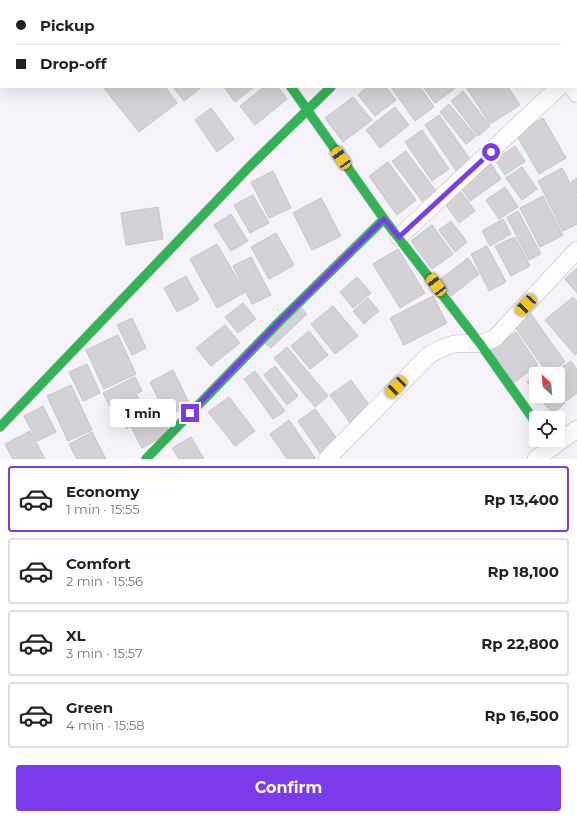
<!DOCTYPE html>
<html lang="en">
<head>
<meta charset="utf-8">
<style>
	body { margin:0; font-family:Montserrat,sans-serif; background:#f6f6f6; color:#222; height:100vh; display:flex; flex-direction:column; font-size:15px; white-space:nowrap }
	* { box-sizing:border-box; margin:0 }
	p { font-size:13px; color:#767676 }
	.icon { flex:none; width:22px; height:22px; fill:none; stroke:currentColor; stroke-width:2; stroke-linecap:round; stroke-linejoin:round }
	.map { position:relative; height:459px; overflow:hidden }
	.drawer { display:flex; flex-direction:column; background:#fff; flex:1 }
	.drawer>* { flex:none }
	.hud { position:absolute; left:0px; top:0px; width:577px; height:88px; box-shadow:0 4px 16px #0002; display:grid; align-content:center; height:88px; padding:0 16px; background:#fff }
	.needle { width:26px; rotate:334deg }
	.fabs { position:absolute; left:529px; top:367px; display:grid; gap:8px }
	.fabs a { display:grid; place-items:center; width:36px; height:36px; border-radius:4px; background:#fff; box-shadow:0 4px 16px #0002; font-size:20px }
	.end { position:absolute; width:18px; height:18px; margin:-9px; border:5px solid #7c3aed; background:#fff; box-shadow:0 0 0 2px #fff }
	.from { border-radius:50% }
	.bubble { position:absolute; height:28px; border-radius:4px; background:#fff; box-shadow:0 4px 16px #0002; font-size:13px; font-weight:700; line-height:28px; text-align:center }
	.car { position:absolute; width:12px; height:24px; margin:-12px -6px; border-radius:5px; box-shadow:0 0 3px 1px #0007; background:linear-gradient(#f5c518 24%,#345 0 40%,#f5c518 0 76%,#345 0 86%,#f5c518 0) }
	.hud b { display:flex; align-items:center; gap:14px; height:38px; font-size:15px }
	.hud b+b { border-top:1px solid #e0e0e0 }
	.hud i { width:10px; height:10px; background:#222 }
	ul { padding:7px 0 0; list-style:none }
	li { display:flex; align-items:center; gap:12px; height:66px; margin:0 8px 6px; padding:0 8px; border:2px solid #e0e0e0; border-radius:4px }
	li div { flex:1 }
	li b { display:block; font-size:15px }
	li em { font-style:normal; font-weight:700 }
	li.on { border-color:#7c3aed }
	li>.icon { width:36px; height:36px; stroke-width:1.5 }
	.primary-button { display:flex; gap:8px; margin-top:auto; padding:8px 16px }
	.primary-button a { flex:1; height:46px; border-radius:4px; background:#7c3aed; color:#fff; font-size:16px; font-weight:700; line-height:46px; text-align:center }
	.map>svg:first-child { display:block }
</style>
</head>
<body>
<div class="map">
<svg width="577" height="459" viewBox="0 0 577 459">
	<rect width="100%" height="100%" fill="#f6f2fa"/>
	<g fill="#d4d1d7" stroke="#c6c3c9">
		<path d="M10 0H53L54 1H11Z"/>
		<path d="M0 5 1 6 0 64Z"/>
		<path d="M103 87H165L177 103 139 132Z"/>
		<path d="M173 87H202L184 101Z"/>
		<path d="M224 87H254L235 102Z"/>
		<path d="M264 87H278L287 99 255 125 240 106Z"/>
		<path d="M367 87H386L396 100 375 116 358 95Z"/>
		<path d="M391 87H420L434 107 415 121Z"/>
		<path d="M423 87H457L435 103Z"/>
		<path d="M466 87H508L520 105 490 124Z"/>
		<path d="M463 91 490 126 478 136 451 101Z"/>
		<path d="M353 97 372 120 343 142 325 118Z"/>
		<path d="M449 104 476 136 466 144 440 112Z"/>
		<path d="M395 107 409 125 380 148 366 130Z"/>
		<path d="M211 108 234 139 217 152 195 120Z"/>
		<path d="M439 115 472 162 457 172 425 125Z"/>
		<path d="M543 118 566 158 539 174 516 134Z"/>
		<path d="M422 130 449 169 432 181 405 142Z"/>
		<path d="M515 146 525 161 505 175 495 160Z"/>
		<path d="M406 151 436 191 422 201 392 161Z"/>
		<path d="M388 162 416 200 397 215 369 176Z"/>
		<path d="M491 164 501 179 470 201 460 186Z"/>
		<path d="M522 167 537 189 522 200 506 178Z"/>
		<path d="M562 168 577 197V224L563 231 538 181Z"/>
		<path d="M273 171 291 208 269 218 251 182Z"/>
		<path d="M577 178V194L571 182Z"/>
		<path d="M505 187 518 207 499 219 486 200Z"/>
		<path d="M461 192 475 211 459 223 445 204Z"/>
		<path d="M253 195 269 223 250 233 234 205Z"/>
		<path d="M543 196 563 235 540 247 520 208Z"/>
		<path d="M321 198 341 236 312 250 293 213Z"/>
		<path d="M158 207 163 239 126 245 121 213Z"/>
		<path d="M518 211 541 254 529 260 507 217Z"/>
		<path d="M231 214 248 241 231 251 214 225Z"/>
		<path d="M503 219 511 234 490 246 482 231Z"/>
		<path d="M451 221 467 242 455 252 439 230Z"/>
		<path d="M432 225 453 254 432 269 411 241Z"/>
		<path d="M276 233 294 265 269 279 251 247Z"/>
		<path d="M515 237 530 266 511 276 495 246Z"/>
		<path d="M217 244 245 292 217 308 190 259Z"/>
		<path d="M487 246 506 282 489 291 471 254Z"/>
		<path d="M398 249 425 293 400 308 373 264Z"/>
		<path d="M251 257 271 295 252 304 233 266Z"/>
		<path d="M468 258 479 274 451 296 439 280Z"/>
		<path d="M577 268V293L565 279Z"/>
		<path d="M186 276 199 300 177 312 164 288Z"/>
		<path d="M357 277 371 293 353 308 340 292Z"/>
		<path d="M433 296 447 323 404 345 390 318Z"/>
		<path d="M573 297 577 301V353L575 355 545 320Z"/>
		<path d="M368 298 379 311 364 324 353 311Z"/>
		<path d="M243 303 256 319 238 333 225 317Z"/>
		<path d="M333 306 358 336 335 354 311 324Z"/>
		<path d="M301 308 307 314 271 348 265 343Z"/>
		<path d="M529 311 565 362 548 374 512 323Z"/>
		<path d="M132 318 146 348 132 355 117 325Z"/>
		<path d="M225 325 240 343 211 366 196 348Z"/>
		<path d="M309 331 328 355 310 369 291 346Z"/>
		<path d="M516 332 538 365 513 383 490 350Z"/>
		<path d="M118 335 136 374 104 389 86 350Z"/>
		<path d="M287 347 328 396 315 407 274 358Z"/>
		<path d="M571 361 577 370V393L566 401 558 389V374H551Z"/>
		<path d="M87 364 100 393 83 401 69 372Z"/>
		<path d="M275 366 298 396 287 405 264 375Z"/>
		<path d="M173 370 190 405 167 416 150 382Z"/>
		<path d="M255 371 285 411 273 419 244 379Z"/>
		<path d="M536 375V393L527 382Z"/>
		<path d="M135 377 142 391 110 407 103 393Z"/>
		<path d="M351 380 372 409 351 424 330 395Z"/>
		<path d="M71 385 92 430 68 441 47 396Z"/>
		<path d="M137 395 148 417 126 429 115 407Z"/>
		<path d="M558 395 565 403 553 414 538 396H558Z"/>
		<path d="M229 397 255 431 235 446 208 412Z"/>
		<path d="M43 406 56 432 37 441 24 416Z"/>
		<path d="M315 409 338 440 320 453 298 421Z"/>
		<path d="M159 412 170 433 142 448 131 427Z"/>
		<path d="M289 420 316 459H287L270 434Z"/>
		<path d="M30 431 45 459H13L5 444Z"/>
		<path d="M92 432 106 459H77L69 444Z"/>
		<path d="M191 437 204 459H179L172 448Z"/>
	</g>
	<g fill="none" stroke-linecap="round" stroke-linejoin="round">
		<g stroke="#bab7bc" stroke-width="18">
			<g id="street">
				<path d="M228 0 229 1"/>
				<path d="M514 0V1"/>
				<path d="M423 1 424 0"/>
				<path d="M576 66 577 65"/>
				<path d="M572 87 577 94"/>
				<path d="M399 237 559 87"/>
				<path d="M327 459 429 355C437 351 446 345 455 344 471 342 479 347 495 338L577 250"/>
				<path d="M536 459 577 429"/>
			</g>
		</g>
		<g stroke="#bab7bc" stroke-width="10">
			<g id="fast">
				<path d="M291 87 384 219 481 345 536 423"/>
				<path d="M0 427 250 166 331 87"/>
				<path d="M146 459 279 322 384 219"/>
			</g>
		</g>
		<use href="#street" stroke="#fefdfe" stroke-width="17"/>
		<use href="#fast" stroke="#30b455" stroke-width="9"/>
	</g>
	<g fill="none" stroke-linecap="round" stroke-linejoin="round">
		<path stroke="#7c3aed" stroke-width="5" d="M190 413 279 322 384 219 399 237 491 152"/>
	</g>
</svg>
<div class="fabs">
<a><svg class="needle" viewBox="-14 -14 28 28"><path d="M0-13l5 13h-10z" fill="#e53935"/><path d="M0 13l5-13h-10z" fill="#767676"/></svg></a>
<a><svg class="icon" aria-label="locate" viewBox="0 0 24 24"><circle cx="12" cy="12" r="6"/><path d="M12 2v4M12 18v4M2 12h4M18 12h4"/></svg></a>
</div>
<i class="end from" style="left:491px;top:152px"></i>
<i class="end" style="left:190px;top:413px"></i>
<div class="bubble" style="left:110px;top:399px;width:66px">1 min</div>
<i class="car" style="left:341px;top:158px;rotate:325deg"></i>
<i class="car" style="left:436px;top:285px;rotate:323deg"></i>
<i class="car" style="left:526px;top:305px;rotate:223deg"></i>
<i class="car" style="left:396px;top:387px;rotate:224deg"></i>
<div class="hud">
<b><i class="from"></i>Pickup</b>
<b><i></i>Drop-off</b>
</div>
</div>
<section class="drawer">
<ul>
<li class="on"><svg class="icon" aria-label="car" viewBox="0 0 24 24"><path d="M5 17H2v-5l4-1 3-4h7l3 4 3 1v5h-3M9 17h6M6 11h13"/><circle cx="7" cy="17" r="2"/><circle cx="17" cy="17" r="2"/></svg><div><b>Economy</b><p>1 min · 15:55</p></div><em>Rp 13,400</em></li>
<li><svg class="icon" aria-label="car" viewBox="0 0 24 24"><path d="M5 17H2v-5l4-1 3-4h7l3 4 3 1v5h-3M9 17h6M6 11h13"/><circle cx="7" cy="17" r="2"/><circle cx="17" cy="17" r="2"/></svg><div><b>Comfort</b><p>2 min · 15:56</p></div><em>Rp 18,100</em></li>
<li><svg class="icon" aria-label="car" viewBox="0 0 24 24"><path d="M5 17H2v-5l4-1 3-4h7l3 4 3 1v5h-3M9 17h6M6 11h13"/><circle cx="7" cy="17" r="2"/><circle cx="17" cy="17" r="2"/></svg><div><b>XL</b><p>3 min · 15:57</p></div><em>Rp 22,800</em></li>
<li><svg class="icon" aria-label="car" viewBox="0 0 24 24"><path d="M5 17H2v-5l4-1 3-4h7l3 4 3 1v5h-3M9 17h6M6 11h13"/><circle cx="7" cy="17" r="2"/><circle cx="17" cy="17" r="2"/></svg><div><b>Green</b><p>4 min · 15:58</p></div><em>Rp 16,500</em></li>
</ul>
<div class="primary-button"><a>Confirm</a></div>
</section>
</body>
</html>
